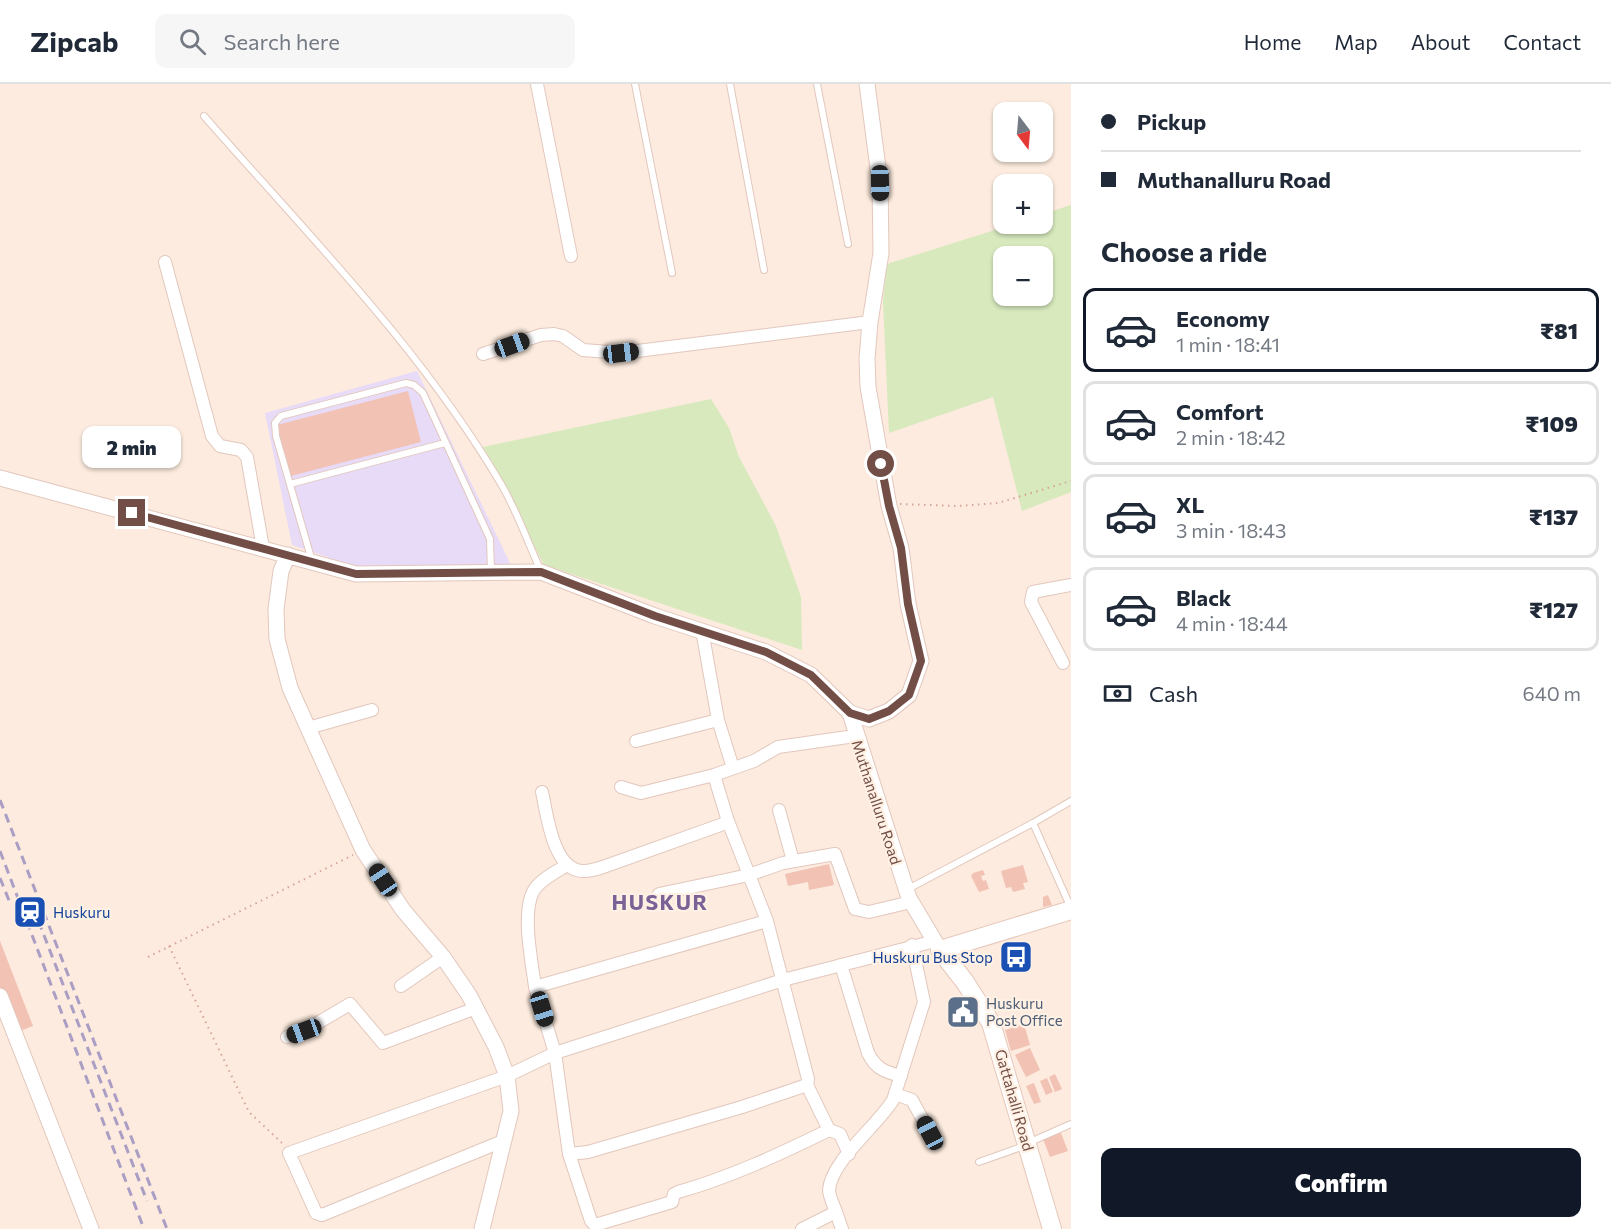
<!DOCTYPE html>
<html lang="en">
<head>
<meta charset="utf-8">
<style>
	body { margin:0; font-family:Commissioner,sans-serif; background:#f6f6f7; color:#1f2937; height:100vh; display:flex; flex-direction:column; font-size:22px; white-space:nowrap }
	* { box-sizing:border-box; margin:0 }
	p { font-size:20px; color:#747a83 }
	.icon { flex:none; width:33px; height:33px; fill:none; stroke:currentColor; stroke-width:2; stroke-linecap:round; stroke-linejoin:round }
	.map { position:relative; flex:1; overflow:hidden }
	.side { display:flex; flex-direction:column; background:#fff; width:540px }
	.side>* { flex:none }
	.banner { display:grid; align-content:center; height:132px; padding:0 30px; background:#fff }
	.needle { width:39px; rotate:164deg }
	.buttons { position:absolute; left:993px; top:18px; display:grid; gap:12px }
	.buttons a { display:grid; place-items:center; width:60px; height:60px; border-radius:12px; background:#fff; box-shadow:0 2px 4px #0004; font-size:30px }
	.end { position:absolute; width:27px; height:27px; margin:-14px; border:8px solid #724e46; background:#fff; box-shadow:0 0 0 3px #fff }
	.from { border-radius:50% }
	.bubble { position:absolute; height:42px; border-radius:12px; background:#fff; box-shadow:0 2px 4px #0004; font-size:20px; font-weight:800; line-height:42px; text-align:center }
	.car { position:absolute; width:18px; height:36px; margin:-18px -9px; border-radius:8px; box-shadow:0 0 4px 2px #0007; background:linear-gradient(#222 24%,#8ab4d8 0 40%,#222 0 76%,#8ab4d8 0 86%,#222 0) }
	.banner b { display:flex; align-items:center; gap:21px; height:57px; font-size:22px }
	.banner b+b { border-top:2px solid #e0e1e3 }
	.banner i { width:15px; height:15px; background:#1f2937 }
	ul { padding:0; list-style:none }
	li { display:flex; align-items:center; gap:18px; height:84px; margin:0 12px 9px; padding:0 18px; border:3px solid #e0e1e3; border-radius:12px }
	li div { flex:1 }
	li b { display:block; font-size:22px }
	li em { font-style:normal; font-weight:800 }
	li.active { border-color:#111827 }
	li>.icon { width:54px; height:54px; stroke-width:1.5 }
	h2 { padding:0 30px; font-size:27px; line-height:72px }
	.pay { display:flex; align-items:center; gap:15px; height:66px; padding:0 30px; font-size:22px }
	.pay p { margin-inline-start:auto }
	.button { display:flex; gap:12px; margin-top:auto; padding:12px 30px }
	.button a { flex:1; height:69px; border-radius:12px; background:#111827; color:#fff; font-size:24px; font-weight:800; line-height:69px; text-align:center }
	header { display:flex; align-items:center; gap:36px; box-sizing:border-box; height:84px; padding:0 30px; background:#fff; border-bottom:2px solid #e0e1e3 }
	header strong { font-size:28px }
	nav { display:flex; gap:33px; margin-inline-start:auto; font-size:21px }
	.search { width:420px; height:54px; background:#f6f6f7; display:flex; align-items:center; gap:15px; box-sizing:border-box; padding:0 21px; border-radius:12px; color:#747a83; font-size:22px }
	main { display:flex; flex:1; min-height:0 }
	.map>svg:first-child { display:block }
</style>
</head>
<body>
<header>
<strong>Zipcab</strong>
<div class="search"><svg class="icon" aria-label="search" viewBox="0 0 24 24"><circle cx="10" cy="10" r="6"/><path d="M15 15l6 6"/></svg>Search here</div>
<nav><a>Home</a><a>Map</a><a>About</a><a>Contact</a></nav>
</header>
<main>
<div class="map">
<svg width="1071" height="1145" viewBox="0 0 1071 1145">
	<rect width="100%" height="100%" fill="#fcebde"/>
	<path fill="#e8dbf8" d="M417 287 512 483H356L292 461 265 329Z"/>
	<g fill="#d7e9bd" fill-rule="evenodd">
		<path d="M1071 121V408L1022 427 993 313 889 349 883 217 887 180 1014 140H1042L1043 130ZM1004 172H1042V212H1004Z"/>
		<path d="M711 315 729 344 739 373 776 442 801 513 802 566 544 481 483 363Z"/>
	</g>
	<g fill="#f2c2b5">
		<path d="M408 307 421 358 291 392 277 341Z"/>
		<path d="M829 780 834 801 809 806 808 798 788 802 785 790Z"/>
		<path d="M1023 781 1028 798 1023 799 1025 805 1013 808 1011 803 1006 804 1001 787Z"/>
		<path d="M983 786 985 791 981 792 983 797 986 796 989 805 979 808 971 792 973 789Z"/>
		<path d="M1048 811 1052 821 1043 823V813Z"/>
		<path d="M0 857 33 942 17 948 0 905Z"/>
		<path d="M971 916 978 929 956 940 949 927Z"/>
		<path d="M1024 940 1030 961 1011 967 1005 946Z"/>
		<path d="M1030 964 1040 986 1026 993 1015 971Z"/>
		<path d="M1055 990 1062 1005 1055 1008 1049 993Z"/>
		<path d="M1047 994 1053 1008 1046 1011 1040 997Z"/>
		<path d="M1034 999 1041 1018 1034 1020 1026 1002Z"/>
		<path d="M1061 1049 1068 1067 1050 1073 1043 1055Z"/>
	</g>
	<g fill="none" stroke-linecap="round" stroke-linejoin="round">
		<g stroke="#e2c7bd" stroke-width="8">
			<g id="service">
				<path d="M635 0 672 189"/>
				<path d="M730 0 764 186"/>
				<path d="M817 0 848 160"/>
				<path d="M204 32C307 150 421 264 501 400 517 427 528 459 541 487"/>
				<path d="M290 400 445 359"/>
				<path d="M312 477 276 352 275 339 281 332 406 299 414 301 423 309 490 455 491 488"/>
				<path d="M1033 739 1071 717"/>
				<path d="M906 806 1033 739 1071 824"/>
				<path d="M1028 1059 1071 1040"/>
				<path d="M979 1078 1024 1062"/>
			</g>
		</g>
		<g stroke="#e2c7bd" stroke-width="14">
			<g id="minor">
				<path d="M537 0 571 172"/>
				<path d="M165 178 212 352 220 362 241 366 247 373 263 464"/>
				<path d="M483 270 541 251 554 250 563 252 583 266 621 269 870 238"/>
				<path d="M702 546 718 636 733 684"/>
				<path d="M1063 579 1031 518 1033 508 1071 501"/>
				<path d="M308 644 372 626"/>
				<path d="M636 657 718 636"/>
				<path d="M621 703 641 709 714 691 754 677 778 663 855 652"/>
				<path d="M542 708C547 730 553 788 584 787 590 787 597 785 603 783L726 739 727 734 714 691"/>
				<path d="M779 726 793 777"/>
				<path d="M728 737 767 837 808 995 807 1001 742 1023 588 1068 569 1070 555 969 535 903 767 837"/>
				<path d="M659 810 749 791 783 779 835 770 855 825 869 828 911 818"/>
				<path d="M841 881 868 969C876 985 885 988 901 992"/>
				<path d="M401 902 443 873"/>
				<path d="M535 903C532 878 521 828 534 806 541 795 556 788 567 781"/>
				<path d="M287 953 304 947 350 920 383 959 476 924"/>
				<path d="M807 1001 829 1046"/>
				<path d="M895 1010 912 1016 930 1049"/>
				<path d="M503 1057 322 1131 316 1129 289 1069 507 992 555 969 783 896 935 857"/>
				<path d="M569 1070 591 1137 595 1141 672 1118 674 1110 678 1108C731 1093 780 1070 829 1046L840 1050 849 1070"/>
				<path d="M836 1128 842 1145"/>
				<path d="M802 1145 836 1128C834 1122 829 1112 829 1106 831 1077 878 1041 893 1016L924 918 912 861"/>
			</g>
		</g>
		<g stroke="#e2c7bd" stroke-width="17">
			<g id="tertiary">
				<path d="M0 394 356 490 541 488 655 532 766 568 811 591 850 629 909 814 940 866"/>
				<path d="M288 471 281 487 276 525 277 555 290 604 363 766 403 826 443 873 469 911 496 963 507 992 511 1027 482 1145"/>
				<path d="M850 629 869 635 889 627 909 611 921 577 908 520 901 464 889 422 868 303 867 275 870 238 881 169 880 99 867 0"/>
				<path d="M0 912 91 1145"/>
			</g>
		</g>
		<g stroke="#e7c7ba" stroke-width="20">
			<path id="secondary" d="M1052 1145 991 939 965 898 940 866 1071 826"/>
		</g>
		<g stroke="#d6a599" stroke-width="2" stroke-dasharray="1.5 4.5" stroke-linecap="butt">
			<path d="M900 420 958 422 998 419 1071 397"/>
			<path d="M169 862 249 1028 282 1059"/>
			<path d="M148 873 353 771"/>
		</g>
		<use href="#service" stroke="#fff" stroke-width="6"/>
		<use href="#minor" stroke="#fff" stroke-width="12"/>
		<use href="#tertiary" stroke="#fff" stroke-width="15"/>
		<use href="#secondary" stroke="#fff" stroke-width="18"/>
		<g stroke="#ab9ec4" stroke-width="3" stroke-dasharray="9 6" stroke-linecap="butt">
			<path d="M0 716 167 1145"/>
			<path d="M0 767 144 1145"/>
			<path d="M0 794 10 819"/>
			<path d="M33 823 147 1117"/>
		</g>
	</g>
	<g fill="none" stroke-linecap="round" stroke-linejoin="round">
		<path stroke="#724e46" stroke-width="8" d="M132 429 356 490 541 488 655 532 766 568 811 591 850 629 869 635 889 627 909 611 921 577 908 520 901 464 889 422 881 380"/>
	</g>
	<defs>
		<g id="station-square" transform="scale(1.725)"><rect x="-9" y="-9" width="18" height="18" rx="4" fill="#1a4fb4" stroke="#fff0e4"/><path d="M-3-6H3Q5-6 5-4V2Q5 4 3 4L4.5 6H3L1.5 4h-3L-3 6H-4.5L-3 4Q-5 4-5 2V-4Q-5-6-3-6ZM-3.5-4v3h7v-3ZM-3.5 1v1.5H-2V1ZM2 1v1.5H3.5V1Z" fill="#fff"/></g>
		<g id="bus-square" transform="scale(1.725)"><rect x="-9" y="-9" width="18" height="18" rx="4" fill="#1a4fb4" stroke="#fff0e4"/><path d="M-5-6H5V4H4V6H2V4H-2V6H-4V4H-5ZM-3.5-4V0h7V-4ZM-3.5 1.2v1.5H-2V1.2ZM2 1.2v1.5H3.5V1.2Z" fill="#fff"/></g>
		<g id="civic-square" transform="scale(1.725)"><rect x="-9" y="-9" width="18" height="18" rx="4" fill="#5c6f8a" stroke="#fff0e4"/><path d="M-.6-6.5H3V-4.5H.6V-3L4-1V1h2V6H-6V1h2V-1L-.6-3ZM-1.2 2.5V6h2.4V2.5Z" fill="#fff"/></g>
	</defs>
	<g fill-rule="evenodd">
		<use href="#station-square" x="30" y="828"/>
		<use href="#bus-square" x="1016" y="873"/>
		<use href="#civic-square" x="963" y="928"/>
	</g>
	<g text-anchor="middle" dominant-baseline="central" stroke-width="4.5" stroke-linejoin="round" paint-order="stroke">
		<g font-size="15" fill="#724e46" stroke="#fff0e4">
			<text transform="translate(877 718) rotate(72)">Muthanalluru Road</text>
			<text transform="translate(1015 1016) rotate(74)">Gattahalli Road</text>
		</g>
		<g font-size="15" fill="#164399" stroke="#fff0e4" text-anchor="start">
			<text x="53" y="828">Huskuru</text>
			<text x="993" y="873" text-anchor="end">Huskuru Bus Stop</text>
		</g>
		<g font-size="15" fill="#4e5e75" stroke="#fff0e4" text-anchor="start">
			<text x="986" y="919">Huskuru<tspan x="986" dy="17">Post Office</tspan></text>
		</g>
		<g font-size="21" font-weight="bold" letter-spacing="1.5" fill="#7a6196" stroke="#fff0e4">
			<text x="660" y="817">HUSKUR</text>
		</g>
	</g>
</svg>
<div class="buttons">
<a><svg class="needle" viewBox="-14 -14 28 28"><path d="M0-13l5 13h-10z" fill="#e53935"/><path d="M0 13l5-13h-10z" fill="#747a83"/></svg></a>
<a>+</a>
<a>−</a>
</div>
<i class="end from" style="left:881px;top:380px"></i>
<i class="end" style="left:132px;top:429px"></i>
<div class="bubble" style="left:82px;top:342px;width:99px">2 min</div>
<i class="car" style="left:880px;top:99px;rotate:179deg"></i>
<i class="car" style="left:512px;top:261px;rotate:70deg"></i>
<i class="car" style="left:621px;top:269px;rotate:83deg"></i>
<i class="car" style="left:383px;top:796px;rotate:326deg"></i>
<i class="car" style="left:542px;top:925px;rotate:163deg"></i>
<i class="car" style="left:304px;top:947px;rotate:250deg"></i>
<i class="car" style="left:930px;top:1049px;rotate:332deg"></i>
</div>
<section class="side">
<div class="banner">
<b><i class="from"></i>Pickup</b>
<b><i></i>Muthanalluru Road</b>
</div>
<h2>Choose a ride</h2>
<ul>
<li class="active"><svg class="icon" aria-label="car" viewBox="0 0 24 24"><path d="M5 17H2v-5l4-1 3-4h7l3 4 3 1v5h-3M9 17h6M6 11h13"/><circle cx="7" cy="17" r="2"/><circle cx="17" cy="17" r="2"/></svg><div><b>Economy</b><p>1 min · 18:41</p></div><em>₹81</em></li>
<li><svg class="icon" aria-label="car" viewBox="0 0 24 24"><path d="M5 17H2v-5l4-1 3-4h7l3 4 3 1v5h-3M9 17h6M6 11h13"/><circle cx="7" cy="17" r="2"/><circle cx="17" cy="17" r="2"/></svg><div><b>Comfort</b><p>2 min · 18:42</p></div><em>₹109</em></li>
<li><svg class="icon" aria-label="car" viewBox="0 0 24 24"><path d="M5 17H2v-5l4-1 3-4h7l3 4 3 1v5h-3M9 17h6M6 11h13"/><circle cx="7" cy="17" r="2"/><circle cx="17" cy="17" r="2"/></svg><div><b>XL</b><p>3 min · 18:43</p></div><em>₹137</em></li>
<li><svg class="icon" aria-label="car" viewBox="0 0 24 24"><path d="M5 17H2v-5l4-1 3-4h7l3 4 3 1v5h-3M9 17h6M6 11h13"/><circle cx="7" cy="17" r="2"/><circle cx="17" cy="17" r="2"/></svg><div><b>Black</b><p>4 min · 18:44</p></div><em>₹127</em></li>
</ul>
<div class="pay"><svg class="icon" aria-label="cash" viewBox="0 0 24 24"><path d="M3 7h18v10H3z"/><circle cx="12" cy="12" r="2"/></svg>Cash<p>640 m</p></div>
<div class="button"><a>Confirm</a></div>
</section>
</main>
</body>
</html>
